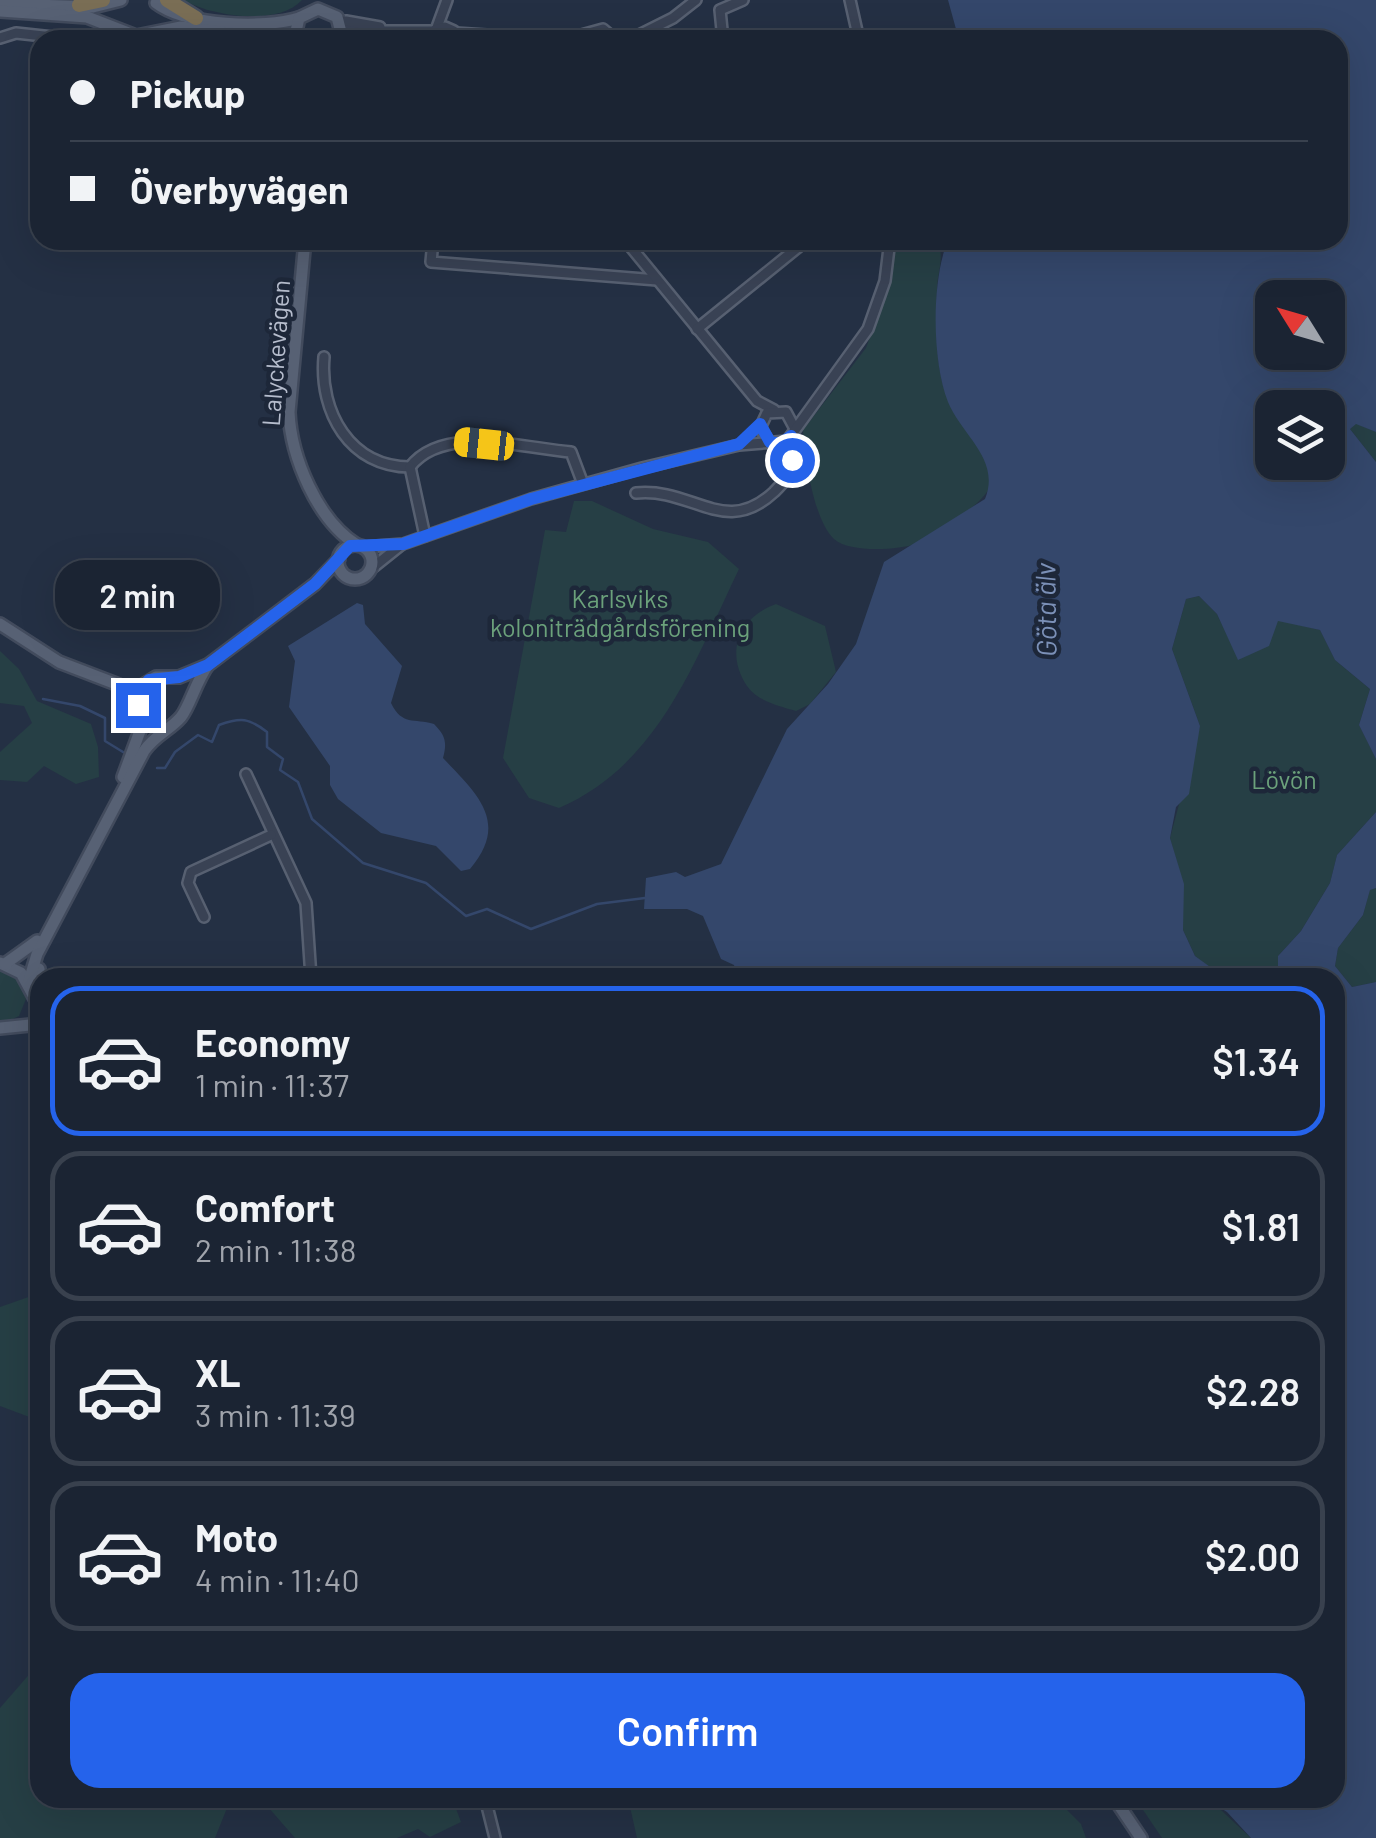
<!DOCTYPE html>
<html lang="en">
<head>
<meta charset="utf-8">
<style>
	body { margin:0; font-family:Barlow,sans-serif; background:#28303f; color:#f1f3f6; height:100vh; display:flex; flex-direction:column; font-size:38px; white-space:nowrap }
	* { box-sizing:border-box; margin:0 }
	p { font-size:32px; color:#a0a4ac }
	.icon { flex:none; width:55px; height:55px; fill:none; stroke:currentColor; stroke-width:2; stroke-linecap:round; stroke-linejoin:round }
	.map { position:relative; flex:1; overflow:hidden }
	.sheet { position:absolute; left:30px; top:968px; width:1315px; height:840px; display:flex; flex-direction:column; background:#1b2433; border-radius:30px; box-shadow:0 10px 40px #0002,0 0 0 2px #39414e }
	.sheet>* { flex:none }
	.banner { position:absolute; left:30px; top:30px; width:1318px; height:220px; border-radius:30px; box-shadow:0 10px 40px #0002,0 0 0 2px #39414e; display:grid; align-content:center; height:220px; padding:0 40px; background:#1b2433 }
	.needle { width:65px; rotate:307deg }
	.fabs { position:absolute; left:1255px; top:280px; display:grid; gap:20px }
	.fabs a { display:grid; place-items:center; width:90px; height:90px; border-radius:20px; background:#1b2433; box-shadow:0 10px 40px #0002,0 0 0 2px #39414e; font-size:50px }
	.end { position:absolute; width:45px; height:45px; margin:-22px; border:12px solid #2563eb; background:#fff; box-shadow:0 0 0 5px #fff }
	.from { border-radius:50% }
	.bubble { position:absolute; height:70px; border-radius:30px; background:#1b2433; box-shadow:0 10px 40px #0002,0 0 0 2px #39414e; font-size:32px; font-weight:600; line-height:70px; text-align:center }
	.car { position:absolute; width:30px; height:60px; margin:-30px -15px; border-radius:12px; box-shadow:0 0 8px 2px #0007; background:linear-gradient(#f5c518 24%,#345 0 40%,#f5c518 0 76%,#345 0 86%,#f5c518 0) }
	.banner b { display:flex; align-items:center; gap:35px; height:95px; font-size:38px }
	.banner b+b { border-top:2px solid #39414e }
	.banner i { width:25px; height:25px; background:#f1f3f6 }
	ul { padding:18px 0 0; list-style:none }
	li { display:flex; align-items:center; gap:30px; height:150px; margin:0 20px 15px; padding:0 20px; border:5px solid #39414e; border-radius:30px }
	li div { flex:1 }
	li b { display:block; font-size:38px }
	li em { font-style:normal; font-weight:600 }
	li.current { border-color:#2563eb }
	li>.icon { width:90px; height:90px; stroke-width:1.5 }
	.primary-button { display:flex; gap:20px; margin-top:auto; padding:20px 40px }
	.primary-button a { flex:1; height:115px; border-radius:30px; background:#2563eb; color:#fff; font-size:40px; font-weight:600; line-height:115px; text-align:center }
	.map>svg:first-child { display:block }
</style>
</head>
<body>
<div class="map">
<svg width="1376" height="1838" viewBox="0 0 1376 1838">
	<rect width="100%" height="100%" fill="#243044"/>
	<g fill="#263f45">
		<path d="M183 0H302C277 27 212 16 183 0Z"/>
		<path d="M895 240 939 245C944 260 937 274 937 290 936 320 935 359 944 388 953 420 992 449 991 483 990 500 933 538 916 544 898 550 849 553 834 539 813 519 805 457 803 430L866 348 887 291Z"/>
		<path d="M1356 423 1376 432V462L1350 429Z"/>
		<path d="M574 501H592L653 529 708 542 739 569C695 660 659 765 559 808L529 798 503 758 545 530 566 532Z"/>
		<path d="M1199 596 1217 614 1239 660 1278 620 1320 630 1335 660 1370 689 1359 725 1376 759V812L1337 855 1330 883 1301 931 1278 956V977L1219 976 1195 956 1183 930V884L1170 838 1200 726 1172 649 1186 599Z"/>
		<path d="M776 604 825 626 836 672 810 704 796 711C779 706 757 701 747 686 724 651 740 617 776 604Z"/>
		<path d="M0 651 19 669 37 701 91 724 98 747 99 777 76 784 44 766 27 782 0 780V752L32 723 24 706 0 703Z"/>
		<path d="M1376 888V982L1352 987 1335 966 1338 948 1363 915 1370 889Z"/>
		<path d="M0 968 16 974 26 999 19 1016 0 1025Z"/>
		<path d="M40 1293V1421L0 1406V1307Z"/>
		<path d="M40 1662V1798H231L215 1838H0V1708Z"/>
		<path d="M234 1798H452L461 1822 430 1837 418 1829 397 1838H295L268 1807Z"/>
		<path d="M628 1798H1055L1081 1824 1086 1838H637Z"/>
		<path d="M1135 1798H1208L1251 1838H1162Z"/>
	</g>
	<g fill="#34476b" fill-rule="evenodd">
		<path d="M948 0H1376V432L1356 424 1350 429 1376 462V759L1359 725 1370 689 1335 660 1320 630 1278 621 1269 646 1238 660 1217 614 1199 596 1186 599 1172 649 1200 726 1189 794 1176 807 1170 838 1184 884 1183 930 1195 956 1224 977H738L734 965 721 959 703 916 687 909H644L646 878 676 872 685 877 721 864 787 729 828 684 856 644 884 562 985 499C1001 459 962 436 948 402 932 361 931 281 948 240H1338V40H959ZM1272 298H1328V352H1272ZM1272 408H1328V462H1272Z"/>
		<path d="M357 603 363 605 365 624 402 666 391 703C402 726 414 718 434 724 446 736 447 743 443 758 477 794 510 822 470 869L461 871 436 846 381 833 338 799 330 785V766L289 707 295 661 288 646Z"/>
		<path d="M1376 812V888L1370 890 1363 915 1338 948 1335 966 1352 987 1376 982V1838H1251L1227 1812 1205 1798H1335V978L1278 977V956L1301 931 1330 883 1337 855Z"/>
	</g>
	<g fill="none" stroke-linecap="round" stroke-linejoin="round">
		<g stroke="#34476b" stroke-width="2.5">
			<path d="M43 699 80 706 105 718V741L123 752"/>
			<path d="M157 768H165L175 752 198 735 212 742 219 725C241 717 249 718 267 732V747L283 759 280 770 298 782 312 819 363 863 426 883 466 916 487 909 531 929 597 904 645 898"/>
		</g>
		<g stroke="#576071" stroke-width="14">
			<g id="minor">
				<path d="M850 0 859 40"/>
				<path d="M339 19 359 31H434"/>
				<path d="M346 21 380 27"/>
				<path d="M436 30 447 0"/>
				<path d="M456 33 563 40 603 29 616 40"/>
				<path d="M0 38 16 33 81 40"/>
				<path d="M430 40 435 30 445 27 454 31 458 40"/>
				<path d="M629 40 673 18 696 0"/>
				<path d="M723 40 720 10 743 0"/>
				<path d="M433 240 431 262 657 280"/>
				<path d="M625 240 757 401 774 410"/>
				<path d="M697 329 807 240"/>
				<path d="M324 357C319 412 350 467 410 467 443 424 523 448 571 452L583 484"/>
				<path d="M770 443 760 428 767 413 786 412 794 427"/>
				<path d="M410 467 425 536"/>
				<path d="M636 493C692 487 725 538 774 492 781 485 789 477 791 466 793 456 789 447 791 436"/>
				<path d="M363 547 403 544 531 499 642 468 739 445 787 441 868 329 885 281 890 240"/>
				<path d="M371 569 401 545"/>
				<path d="M246 774 306 903 311 978"/>
				<path d="M204 917 188 883 191 872 271 835"/>
				<path d="M485 1798 495 1838"/>
			</g>
		</g>
		<g stroke="#424b5d" stroke-width="16">
			<g id="major">
				<path d="M156 3C186 26 264 29 299 18"/>
				<path d="M4 4 93 7 121 0"/>
				<path d="M0 11 87 17 136 36 181 27 283 40"/>
				<path d="M294 40 299 18 318 9 337 17 343 40"/>
				<path d="M305 240 289 412C291 457 317 520 357 545"/>
				<circle cx="355" cy="562" r="17"/>
				<path d="M0 624 59 662 119 685 137 701"/>
				<path d="M123 777 140 731 138 698 143 685 156 677H179L208 665 315 584 339 559"/>
				<path d="M0 963 21 973 40 1008"/>
				<path d="M5 964 37 941"/>
				<path d="M39 969 40 994"/>
				<path d="M28 984 37 954 144 751C155 735 170 730 181 717 190 706 196 681 208 665"/>
				<path d="M0 1028 40 1024"/>
				<path d="M1114 1798 1141 1838"/>
			</g>
		</g>
		<g stroke="#434d5e" stroke-width="19">
			<g id="highway">
				<path d="M167 0 196 18"/>
				<path d="M79 5 103 0"/>
			</g>
		</g>
		<use href="#minor" stroke="#394254" stroke-width="9"/>
		<use href="#major" stroke="#576174" stroke-width="11"/>
		<use href="#highway" stroke="#7a6e55" stroke-width="14"/>
	</g>
	<g fill="none" stroke-linecap="round" stroke-linejoin="round">
		<path stroke="#2563eb" stroke-width="12" d="M138 705 140 691 149 680 179 677 208 665 315 584 350 546 403 544 531 499 739 444 760 424 770 442 780 444 791 436 792 460"/>
	</g>
	<g text-anchor="middle" dominant-baseline="central" stroke-width="9" stroke-linejoin="round" paint-order="stroke">
		<g font-size="25" fill="#b6bdcd" stroke="#1d2739">
			<text transform="translate(275 353) rotate(-86)">Lalyckevägen</text>
		</g>
		<g font-size="25" fill="#6ba17b" stroke="#1d2739">
			<text x="620" y="598">Karlsviks<tspan x="620" dy="29">koloniträdgårdsförening</tspan></text>
			<text x="1284" y="779">Lövön</text>
		</g>
		<g font-size="28" font-style="italic" fill="#7b90b7" stroke="#1d2739">
			<text transform="translate(1045 610) rotate(-91)">Göta älv</text>
		</g>
	</g>
</svg>
<div class="fabs">
<a><svg class="needle" viewBox="-14 -14 28 28"><path d="M0-13l5 13h-10z" fill="#e53935"/><path d="M0 13l5-13h-10z" fill="#a0a4ac"/></svg></a>
<a><svg class="icon" aria-label="layers" viewBox="0 0 24 24"><path d="M12 4l9 5-9 5-9-5zM3 14l9 5 9-5"/></svg></a>
</div>
<i class="end from" style="left:792px;top:460px"></i>
<i class="end" style="left:138px;top:705px"></i>
<div class="bubble" style="left:55px;top:560px;width:165px">2 min</div>
<i class="car" style="left:484px;top:444px;rotate:276deg"></i>
<div class="banner">
<b><i class="from"></i>Pickup</b>
<b><i></i>Överbyvägen</b>
</div>
<section class="sheet">
<ul>
<li class="current"><svg class="icon" aria-label="car" viewBox="0 0 24 24"><path d="M5 17H2v-5l4-1 3-4h7l3 4 3 1v5h-3M9 17h6M6 11h13"/><circle cx="7" cy="17" r="2"/><circle cx="17" cy="17" r="2"/></svg><div><b>Economy</b><p>1 min · 11:37</p></div><em>$1.34</em></li>
<li><svg class="icon" aria-label="car" viewBox="0 0 24 24"><path d="M5 17H2v-5l4-1 3-4h7l3 4 3 1v5h-3M9 17h6M6 11h13"/><circle cx="7" cy="17" r="2"/><circle cx="17" cy="17" r="2"/></svg><div><b>Comfort</b><p>2 min · 11:38</p></div><em>$1.81</em></li>
<li><svg class="icon" aria-label="car" viewBox="0 0 24 24"><path d="M5 17H2v-5l4-1 3-4h7l3 4 3 1v5h-3M9 17h6M6 11h13"/><circle cx="7" cy="17" r="2"/><circle cx="17" cy="17" r="2"/></svg><div><b>XL</b><p>3 min · 11:39</p></div><em>$2.28</em></li>
<li><svg class="icon" aria-label="car" viewBox="0 0 24 24"><path d="M5 17H2v-5l4-1 3-4h7l3 4 3 1v5h-3M9 17h6M6 11h13"/><circle cx="7" cy="17" r="2"/><circle cx="17" cy="17" r="2"/></svg><div><b>Moto</b><p>4 min · 11:40</p></div><em>$2.00</em></li>
</ul>
<div class="primary-button"><a>Confirm</a></div>
</section>
</div>
</body>
</html>
